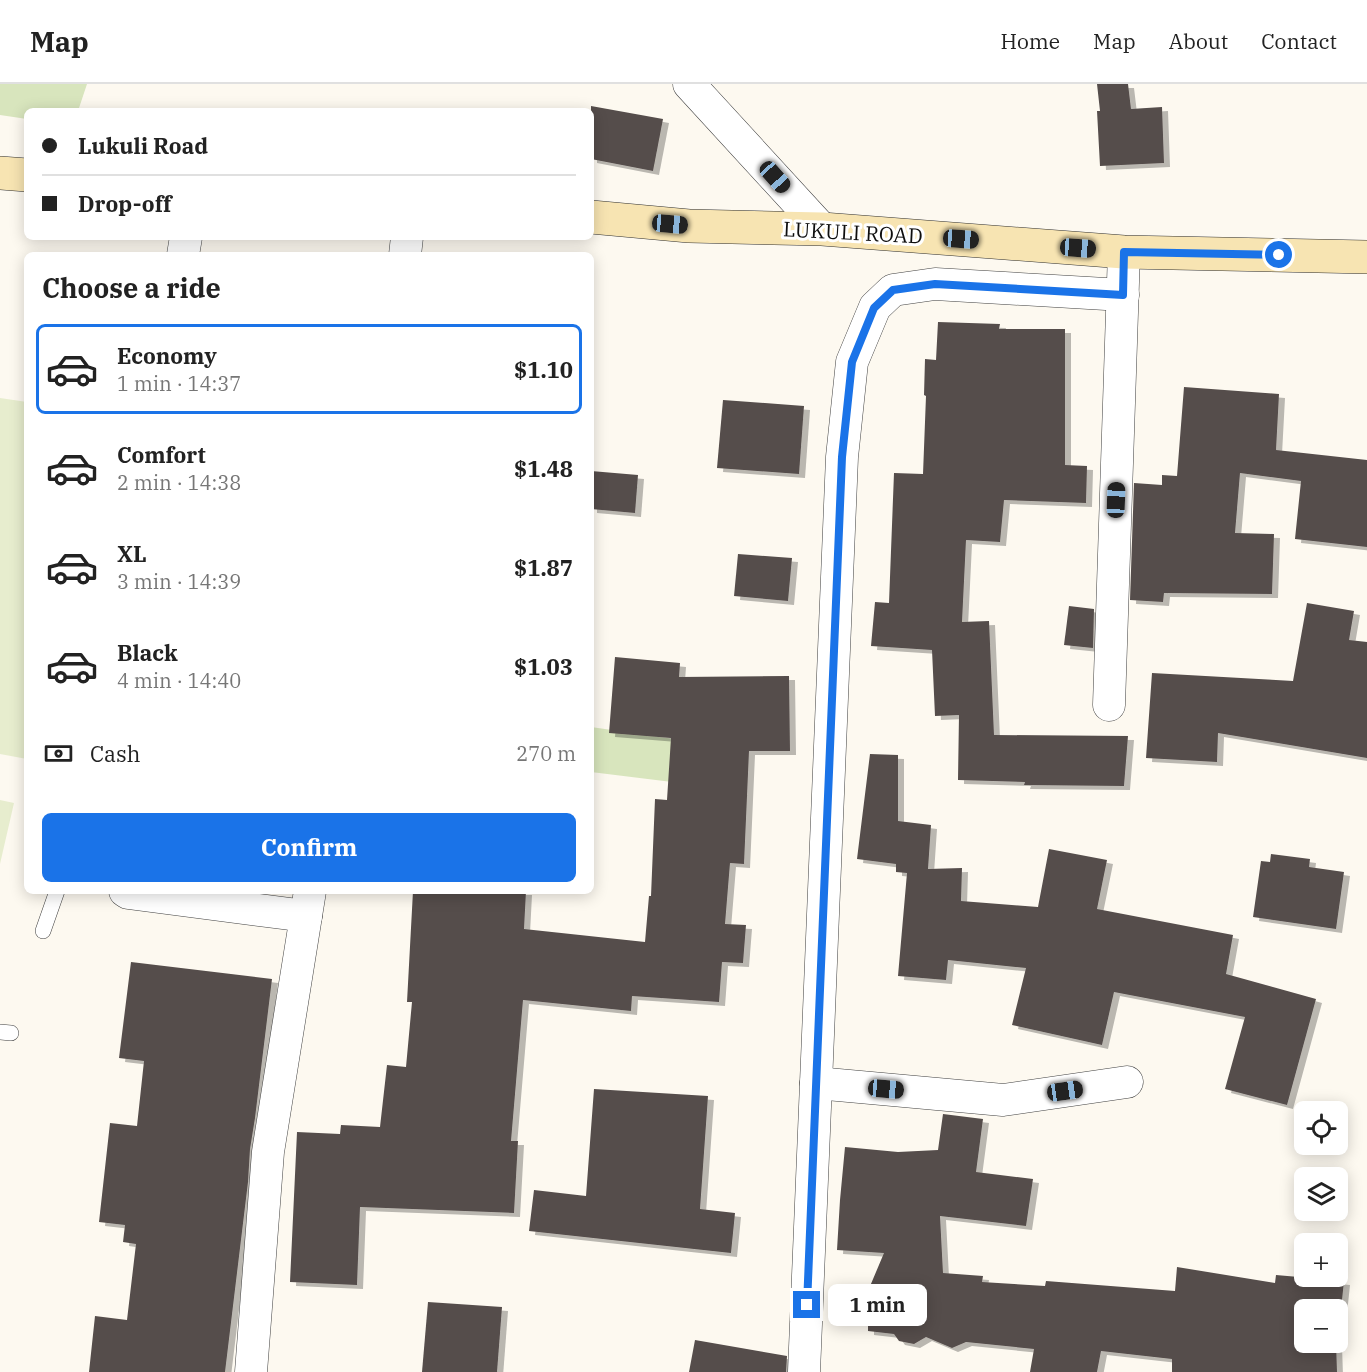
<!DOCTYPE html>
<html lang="en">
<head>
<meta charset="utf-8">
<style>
	body { margin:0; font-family:"IBM Plex Serif",serif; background:#f2f2f2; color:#222; height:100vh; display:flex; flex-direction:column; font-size:22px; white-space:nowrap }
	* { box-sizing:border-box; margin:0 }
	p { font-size:20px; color:#767676 }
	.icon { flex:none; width:33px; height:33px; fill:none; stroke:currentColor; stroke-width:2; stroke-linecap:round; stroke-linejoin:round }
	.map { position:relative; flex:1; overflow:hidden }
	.sheet { position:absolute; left:24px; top:168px; width:570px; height:642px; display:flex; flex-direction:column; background:#fff; border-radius:9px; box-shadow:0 3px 15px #0003 }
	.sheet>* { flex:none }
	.hud { position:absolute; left:24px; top:24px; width:570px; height:132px; border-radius:9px; box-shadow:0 3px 15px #0003; display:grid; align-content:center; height:132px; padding:0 18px; background:#fff }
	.buttons { position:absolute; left:1294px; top:1017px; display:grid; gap:12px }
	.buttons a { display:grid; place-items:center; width:54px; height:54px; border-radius:9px; background:#fff; box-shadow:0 3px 15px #0003; font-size:30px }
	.end { position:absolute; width:27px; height:27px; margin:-14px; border:8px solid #1a73e8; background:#fff; box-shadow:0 0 0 3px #fff }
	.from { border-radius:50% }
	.bubble { position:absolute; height:42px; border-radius:9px; background:#fff; box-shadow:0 3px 15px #0003; font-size:20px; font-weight:700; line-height:42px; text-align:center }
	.car { position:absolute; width:18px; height:36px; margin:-18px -9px; border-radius:8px; box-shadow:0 0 4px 2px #0007; background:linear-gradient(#222 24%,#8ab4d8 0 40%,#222 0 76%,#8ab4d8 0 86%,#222 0) }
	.hud b { display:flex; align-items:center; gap:21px; height:57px; font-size:22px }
	.hud b+b { border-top:2px solid #e0e0e0 }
	.hud i { width:15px; height:15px; background:#222 }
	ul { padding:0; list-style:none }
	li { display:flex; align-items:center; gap:18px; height:90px; margin:0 12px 9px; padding:0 6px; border:3px solid transparent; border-radius:9px }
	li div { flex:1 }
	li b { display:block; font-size:22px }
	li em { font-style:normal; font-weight:700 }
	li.selected { border-color:#1a73e8 }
	li>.icon { width:54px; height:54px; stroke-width:1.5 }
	h2 { padding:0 18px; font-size:27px; line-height:72px }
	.pay { display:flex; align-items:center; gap:15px; height:66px; padding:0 18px; font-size:22px }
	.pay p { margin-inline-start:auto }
	.button { display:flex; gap:12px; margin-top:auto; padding:12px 18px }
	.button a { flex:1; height:69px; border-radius:9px; background:#1a73e8; color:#fff; font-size:24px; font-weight:700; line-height:69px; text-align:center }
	header { display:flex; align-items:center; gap:36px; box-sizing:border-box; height:84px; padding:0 30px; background:#fff; border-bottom:2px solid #e0e0e0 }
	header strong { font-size:28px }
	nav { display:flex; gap:33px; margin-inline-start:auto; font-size:21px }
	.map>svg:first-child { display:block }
</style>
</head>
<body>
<header>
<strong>Map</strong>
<nav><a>Home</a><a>Map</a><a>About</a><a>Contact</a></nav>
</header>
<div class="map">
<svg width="1367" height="1288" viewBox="0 0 1367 1288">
	<defs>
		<filter id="shadow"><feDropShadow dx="6" dy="4" stdDeviation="0" flood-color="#0004"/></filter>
	</defs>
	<rect width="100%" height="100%" fill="#fdf9f0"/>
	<g fill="#d8e5bd">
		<path d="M0 0H87L78 27H27V35L0 31Z"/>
		<path d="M591 643 674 655 672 698 591 688Z"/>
	</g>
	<g fill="#e7edce">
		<path d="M0 314 27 318V675L0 670Z"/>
		<path d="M0 716 14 719 0 780Z"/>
	</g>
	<g fill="#554d4b" filter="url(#shadow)">
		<path d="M1097 0H1128L1131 25 1162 23 1164 79 1100 82 1097 27H1100Z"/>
		<path d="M591 22 663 35 653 87 591 75Z"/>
		<path d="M938 238 1000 240 999 245H1065V381L1087 382 1086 419 1004 416 1000 458 966 456 962 538 989 537 994 651 1128 652 1124 702 1024 701 1025 698 958 696 959 631 935 632 932 566 871 562 875 518 889 519 894 389 923 390 926 312 924 311 925 275 936 276Z"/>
		<path d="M1184 303 1279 310 1276 366 1367 376V463L1295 455 1301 397 1240 389 1235 449 1274 450 1272 510 1164 509 1163 518 1130 516 1134 399 1162 401V391L1177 392Z"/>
		<path d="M723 316 804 322 799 390 717 384Z"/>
		<path d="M591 387 638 391 635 429 591 425Z"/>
		<path d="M738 470 792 474 788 517 734 512Z"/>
		<path d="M1307 519 1354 527 1349 556 1367 558V674L1218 649 1217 678 1146 674 1152 589 1293 597Z"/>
		<path d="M1069 522 1094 525 1093 564 1064 561Z"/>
		<path d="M615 573 680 579 679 593 789 592 790 667H749L744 780 730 779 725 840 746 841 743 879 722 878 719 918 632 912 631 927 523 916 511 1057H518L514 1129 360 1123 357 1201 290 1198 297 1048 340 1050 341 1041 380 1043 387 981 406 983 412 918H407L413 807H526L524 845 645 858 649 812H651L655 715 667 716 671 654 609 649Z"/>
		<path d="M870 670 898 671V737L931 741 928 785 962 784 961 817 1038 823 1049 765 1107 776 1097 825 1233 851 1226 890 1316 915 1287 1021 1225 1005 1245 933 1114 908 1102 961 1012 941 1026 884 948 876 946 896 898 892 907 789 896 788V780L857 775Z"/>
		<path d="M1271 770 1310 775 1309 783 1344 788 1336 845 1253 833 1261 777 1270 778Z"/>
		<path d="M131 878 272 895 255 1034 250 1065 248 1098 225 1288H89L95 1232 127 1236 136 1160 123 1158 125 1141 99 1138 110 1039 137 1042 144 977 119 974Z"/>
		<path d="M594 1005 708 1012 700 1125 735 1129 731 1169 529 1147 534 1106 586 1112Z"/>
		<path d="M943 1030 983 1035 976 1088 1033 1095 1026 1142 940 1132 943 1189 983 1192 982 1198 1045 1202 1046 1197 1175 1207 1177 1183 1275 1199 1276 1191 1344 1197 1340 1235 1338 1234V1226H1305V1258H1336L1337 1288H1172V1275L1101 1267 1097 1288H1030L1034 1265 966 1258 952 1264 926 1253 914 1260 899 1257 894 1250 868 1247V1207L884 1169 837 1166 840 1116 845 1063 898 1068 938 1066Z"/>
		<path d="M428 1218 502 1223 497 1288H422Z"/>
		<path d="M695 1256 787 1272 786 1288H689Z"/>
	</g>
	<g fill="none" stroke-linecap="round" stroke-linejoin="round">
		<g stroke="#414141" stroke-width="16">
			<g id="lane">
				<path d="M43 847 57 807"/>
				<path d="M0 948 11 949"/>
			</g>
		</g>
		<g stroke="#414141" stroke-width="33">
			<g id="street">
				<path d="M689 0 822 145"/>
				<path d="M183 171 186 153"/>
				<path d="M405 171 407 153"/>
				<path d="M1109 621 1124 168"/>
				<path d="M125 807 128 809 306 832"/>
				<path d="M816 999 1003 1016 1127 998"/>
				<path d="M251 1288 268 1068 310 807"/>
				<path d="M804 1288 842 373 852 278 875 223 893 206 935 200 1123 211"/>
			</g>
		</g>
		<g stroke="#303030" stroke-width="34">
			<g id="secondary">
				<path d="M0 89 27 91"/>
				<path d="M591 133 689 142 822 145 1124 168 1367 173"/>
			</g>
		</g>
		<use href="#lane" stroke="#fff" stroke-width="15"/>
		<use href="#street" stroke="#fff" stroke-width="32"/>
		<use href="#secondary" stroke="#f7e4b2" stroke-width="33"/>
	</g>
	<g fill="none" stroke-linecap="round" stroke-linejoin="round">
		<path stroke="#1a73e8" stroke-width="8" d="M807 1221 842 373 852 278 874 224 893 206 935 200 1123 211 1124 168 1279 171"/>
	</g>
	<g text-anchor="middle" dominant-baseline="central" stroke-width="6" stroke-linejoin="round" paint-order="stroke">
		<g font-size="21" fill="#0e0e0e" stroke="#fff">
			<text transform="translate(853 148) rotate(3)">LUKULI ROAD</text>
		</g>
	</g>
</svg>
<div class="buttons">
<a><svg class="icon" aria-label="locate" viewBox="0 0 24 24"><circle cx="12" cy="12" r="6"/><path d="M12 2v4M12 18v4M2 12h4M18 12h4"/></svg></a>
<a><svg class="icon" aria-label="layers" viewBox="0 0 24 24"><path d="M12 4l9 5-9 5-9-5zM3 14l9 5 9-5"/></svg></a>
<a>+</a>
<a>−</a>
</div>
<i class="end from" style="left:1279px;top:171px"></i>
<i class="end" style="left:807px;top:1221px"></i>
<div class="bubble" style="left:828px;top:1200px;width:99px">1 min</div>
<i class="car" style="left:775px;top:93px;rotate:138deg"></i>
<i class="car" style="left:670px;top:140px;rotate:95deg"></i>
<i class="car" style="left:961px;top:155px;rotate:94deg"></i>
<i class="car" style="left:1078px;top:164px;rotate:94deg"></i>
<i class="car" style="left:1116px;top:416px;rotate:2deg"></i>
<i class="car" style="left:886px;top:1005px;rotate:95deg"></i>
<i class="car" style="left:1065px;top:1007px;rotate:82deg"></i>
<div class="hud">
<b><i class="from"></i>Lukuli Road</b>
<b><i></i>Drop-off</b>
</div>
<section class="sheet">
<h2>Choose a ride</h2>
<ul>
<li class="selected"><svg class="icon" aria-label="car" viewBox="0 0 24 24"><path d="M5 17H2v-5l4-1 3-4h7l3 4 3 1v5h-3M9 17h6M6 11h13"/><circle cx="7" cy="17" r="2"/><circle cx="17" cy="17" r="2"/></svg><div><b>Economy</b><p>1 min · 14:37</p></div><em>$1.10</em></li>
<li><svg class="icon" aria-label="car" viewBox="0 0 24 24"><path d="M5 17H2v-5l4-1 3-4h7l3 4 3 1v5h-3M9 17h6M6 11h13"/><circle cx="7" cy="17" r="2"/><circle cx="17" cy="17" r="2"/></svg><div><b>Comfort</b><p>2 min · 14:38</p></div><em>$1.48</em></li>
<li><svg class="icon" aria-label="car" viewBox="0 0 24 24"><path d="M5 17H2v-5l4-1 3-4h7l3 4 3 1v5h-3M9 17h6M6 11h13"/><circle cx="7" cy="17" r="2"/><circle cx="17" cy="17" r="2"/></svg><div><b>XL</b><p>3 min · 14:39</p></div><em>$1.87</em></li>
<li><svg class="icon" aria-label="car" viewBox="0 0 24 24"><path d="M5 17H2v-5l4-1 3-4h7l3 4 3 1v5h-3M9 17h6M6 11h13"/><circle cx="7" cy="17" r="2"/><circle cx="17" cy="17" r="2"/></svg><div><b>Black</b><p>4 min · 14:40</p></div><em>$1.03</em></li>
</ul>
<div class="pay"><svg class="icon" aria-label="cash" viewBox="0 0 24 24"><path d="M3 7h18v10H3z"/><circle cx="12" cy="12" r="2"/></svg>Cash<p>270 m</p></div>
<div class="button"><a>Confirm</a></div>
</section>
</div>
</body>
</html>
